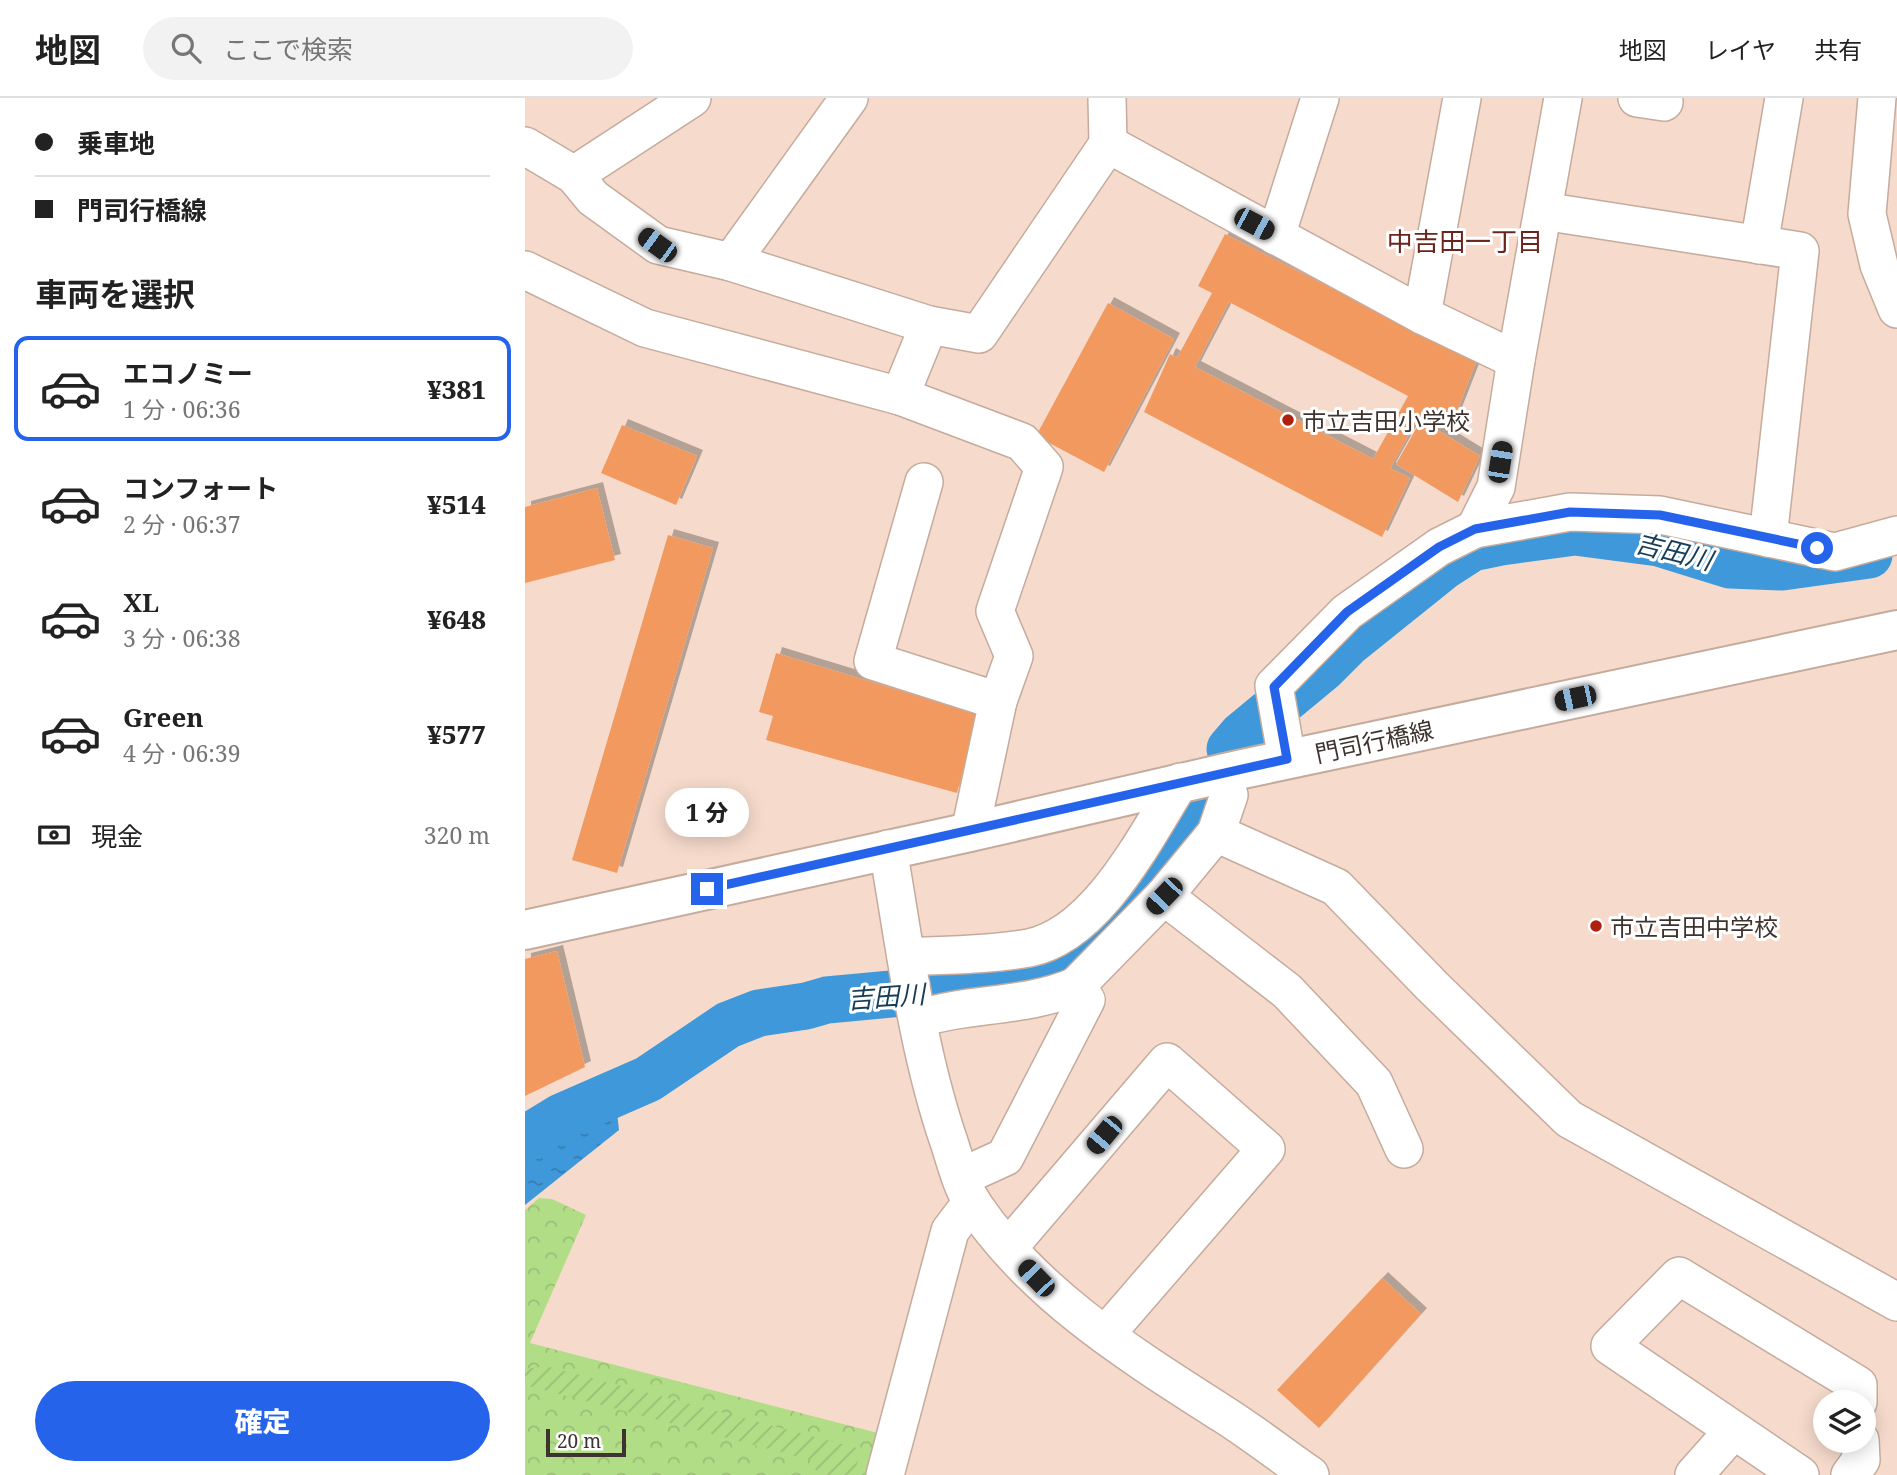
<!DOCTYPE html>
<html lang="ja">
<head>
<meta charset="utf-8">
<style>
	body { margin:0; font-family:"Noto Serif","Noto Sans JP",serif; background:#f2f2f2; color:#222; height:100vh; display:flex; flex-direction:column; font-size:26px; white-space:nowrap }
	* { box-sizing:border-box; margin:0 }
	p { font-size:23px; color:#767676 }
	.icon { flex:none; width:38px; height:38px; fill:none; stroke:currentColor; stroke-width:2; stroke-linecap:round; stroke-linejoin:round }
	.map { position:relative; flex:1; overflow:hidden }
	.panel { display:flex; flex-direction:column; background:#fff; width:525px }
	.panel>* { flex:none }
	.top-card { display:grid; align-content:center; height:154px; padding:0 35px; background:#fff }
	.buttons { position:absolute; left:1288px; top:1292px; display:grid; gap:14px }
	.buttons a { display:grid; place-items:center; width:63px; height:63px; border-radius:50%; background:#fff; box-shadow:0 4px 18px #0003; font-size:35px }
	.scale { position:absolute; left:21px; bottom:18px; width:80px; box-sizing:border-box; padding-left:7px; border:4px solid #3e332e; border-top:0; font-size:19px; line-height:24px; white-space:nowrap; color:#3e332e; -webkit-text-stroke:5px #fff; paint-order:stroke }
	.end { position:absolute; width:32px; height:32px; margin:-16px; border:9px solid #2563eb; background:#fff; box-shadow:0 0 0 4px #fff }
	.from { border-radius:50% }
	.bubble { position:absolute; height:49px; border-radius:24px; background:#fff; box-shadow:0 4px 18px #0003; font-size:23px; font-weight:800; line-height:49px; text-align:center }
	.car { position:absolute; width:21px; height:42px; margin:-21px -10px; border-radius:9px; box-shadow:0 0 5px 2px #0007; background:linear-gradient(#222 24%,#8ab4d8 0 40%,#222 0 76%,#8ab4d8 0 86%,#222 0) }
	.top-card b { display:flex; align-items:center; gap:24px; height:66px; font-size:26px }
	.top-card b+b { border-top:2px solid #e0e0e0 }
	.top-card i { width:18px; height:18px; background:#222 }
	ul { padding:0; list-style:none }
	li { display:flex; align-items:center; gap:21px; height:105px; margin:0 14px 10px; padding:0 21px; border:4px solid transparent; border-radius:14px }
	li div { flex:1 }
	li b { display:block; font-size:26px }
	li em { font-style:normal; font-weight:800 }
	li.current { border-color:#2563eb }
	li>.icon { width:63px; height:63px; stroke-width:1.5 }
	h2 { padding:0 35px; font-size:32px; line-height:84px }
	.pay { display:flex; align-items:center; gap:18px; height:77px; padding:0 35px; font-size:26px }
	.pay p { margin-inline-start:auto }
	.cta { display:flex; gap:14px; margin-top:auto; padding:14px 35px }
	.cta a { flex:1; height:80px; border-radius:42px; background:#2563eb; color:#fff; font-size:28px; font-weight:800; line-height:80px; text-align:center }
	header { display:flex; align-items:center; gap:42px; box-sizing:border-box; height:98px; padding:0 35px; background:#fff; border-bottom:2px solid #e0e0e0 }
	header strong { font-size:33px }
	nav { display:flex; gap:38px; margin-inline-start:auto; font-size:24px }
	.search { width:490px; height:63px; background:#f2f2f2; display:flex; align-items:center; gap:18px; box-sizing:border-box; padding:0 24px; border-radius:38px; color:#767676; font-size:26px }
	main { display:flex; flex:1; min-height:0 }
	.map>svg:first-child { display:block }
</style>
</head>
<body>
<header>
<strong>地図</strong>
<div class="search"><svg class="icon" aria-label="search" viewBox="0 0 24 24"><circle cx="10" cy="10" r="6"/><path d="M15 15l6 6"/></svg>ここで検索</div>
<nav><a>地図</a><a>レイヤ</a><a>共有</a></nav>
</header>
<main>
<section class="panel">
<div class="top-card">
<b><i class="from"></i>乗車地</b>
<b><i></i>門司行橋線</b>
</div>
<h2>車両を選択</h2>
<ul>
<li class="current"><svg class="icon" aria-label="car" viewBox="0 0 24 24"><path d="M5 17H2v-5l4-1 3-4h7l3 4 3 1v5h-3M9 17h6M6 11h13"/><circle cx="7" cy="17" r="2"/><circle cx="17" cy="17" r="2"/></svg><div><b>エコノミー</b><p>1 分 · 06:36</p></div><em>¥381</em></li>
<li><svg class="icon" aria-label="car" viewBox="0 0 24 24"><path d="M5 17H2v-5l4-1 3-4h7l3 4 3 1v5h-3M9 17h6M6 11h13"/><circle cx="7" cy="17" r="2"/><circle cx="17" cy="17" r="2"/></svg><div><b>コンフォート</b><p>2 分 · 06:37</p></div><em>¥514</em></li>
<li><svg class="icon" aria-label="car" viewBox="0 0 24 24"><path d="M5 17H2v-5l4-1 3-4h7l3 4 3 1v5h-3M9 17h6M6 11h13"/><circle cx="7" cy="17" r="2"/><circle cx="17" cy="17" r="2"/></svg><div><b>XL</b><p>3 分 · 06:38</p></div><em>¥648</em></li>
<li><svg class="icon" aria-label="car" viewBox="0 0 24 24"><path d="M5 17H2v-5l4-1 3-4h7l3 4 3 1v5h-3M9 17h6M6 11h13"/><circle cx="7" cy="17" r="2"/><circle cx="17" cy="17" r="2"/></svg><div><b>Green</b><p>4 分 · 06:39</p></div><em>¥577</em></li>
</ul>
<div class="pay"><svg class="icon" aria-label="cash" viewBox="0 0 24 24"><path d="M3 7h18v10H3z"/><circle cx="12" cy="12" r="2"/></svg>現金<p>320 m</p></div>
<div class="cta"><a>確定</a></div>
</section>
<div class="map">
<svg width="1372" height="1377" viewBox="0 0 1372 1377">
	<defs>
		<pattern id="park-crowns" width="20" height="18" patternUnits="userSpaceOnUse" patternTransform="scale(1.75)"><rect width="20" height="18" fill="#b2dd87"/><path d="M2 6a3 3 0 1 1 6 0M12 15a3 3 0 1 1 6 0" fill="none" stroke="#9abe75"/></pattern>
		<pattern id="garden-furrows" width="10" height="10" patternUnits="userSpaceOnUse" patternTransform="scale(1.75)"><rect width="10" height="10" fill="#b2dd87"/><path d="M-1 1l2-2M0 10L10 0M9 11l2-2" fill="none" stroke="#9abe75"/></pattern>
		<pattern id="water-ripples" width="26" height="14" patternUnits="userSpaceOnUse" patternTransform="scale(1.75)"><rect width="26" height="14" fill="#3e98d9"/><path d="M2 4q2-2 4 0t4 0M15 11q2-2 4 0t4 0" fill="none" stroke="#357db0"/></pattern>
		<filter id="shadow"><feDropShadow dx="6" dy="-6" stdDeviation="0" flood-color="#0004"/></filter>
	</defs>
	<rect width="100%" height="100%" fill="#f6dbcc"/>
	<path fill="url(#park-crowns)" d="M14 1100 27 1101 61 1117 5 1245 376 1341 366 1377H0V1112Z"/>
	<path fill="url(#garden-furrows)" d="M21 1268 336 1351 329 1377H293L286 1362 0 1287V1271Z"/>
	<path fill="url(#water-ripples)" d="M88 980 94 1032 0 1107V1022Z"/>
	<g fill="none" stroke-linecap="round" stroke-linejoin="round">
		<g stroke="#3e98d9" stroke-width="47">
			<path d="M705 651 717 637 798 570 823 545 919 468 947 450 976 444 1050 434 1134 445 1205 467 1257 469 1344 457"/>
			<path d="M0 1041 36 1019 123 981 203 927 234 915 281 908 302 902 399 893 466 891 518 878 535 867 560 846 615 788 673 701"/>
		</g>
	</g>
	<g fill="#f1995f" fill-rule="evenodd" filter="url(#shadow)">
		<path d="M700 136 951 264 928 323 900 308 865 370 885 380 857 439 619 314 645 256 652 260 687 195 673 188ZM704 204 883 298 848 361 670 269Z"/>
		<path d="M583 205 649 241 579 374 511 338Z"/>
		<path d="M896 322 955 358 933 404 871 366Z"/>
		<path d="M97 327 172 358 151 407 76 375Z"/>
		<path d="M72 390 90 462 0 485V409Z"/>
		<path d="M143 437 188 450 92 775 47 762Z"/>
		<path d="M251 555 389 597 391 591 456 609 432 695 241 642 248 618 234 614Z"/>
		<path d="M32 853 60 969 0 998V861Z"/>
		<path d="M857 1180 896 1216 794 1330 752 1292Z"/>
	</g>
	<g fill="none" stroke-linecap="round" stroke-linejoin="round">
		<g stroke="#c5ab9d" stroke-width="40">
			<g id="minor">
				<path d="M324 0 206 164 404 227 454 236 583 46 897 217 991 262"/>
				<path d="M582 0 583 46"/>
				<path d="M1112 0 1139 4"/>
				<path d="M1352 0 1342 116 1354 167 1372 211"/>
				<path d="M0 48 49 77 167 0"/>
				<path d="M49 77 68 100 133 147 206 164"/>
				<path d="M1018 113 1275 153 1243 440"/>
				<path d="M751 138 795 0"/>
				<path d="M1234 147 1259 0"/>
				<path d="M0 172 120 230 375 298 497 344 519 369 470 513 489 558 473 603 445 734"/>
				<path d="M897 217 937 0"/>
				<path d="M375 298 404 227"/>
				<path d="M399 384 348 563 473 603"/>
				<path d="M950 431 971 389 991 262 1038 0"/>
				<path d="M762 661 749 588 822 514 914 449 950 431 1045 414 1135 417 1310 454 1372 437"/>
				<path d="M696 676 704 697 691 735 811 789 907 888 1044 1021 1372 1204"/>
				<path d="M691 735 639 798 762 893 849 985 879 1051"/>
				<path d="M363 751C380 849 392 952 425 1047 431 1066 437 1089 448 1106 510 1198 606 1257 698 1316 728 1335 756 1357 785 1377"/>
				<path d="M381 859C421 857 464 857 504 850 573 836 620 739 655 684"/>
				<path d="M393 921C444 904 500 910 551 888"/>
				<path d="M436 1079 480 1059 561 902 551 888 639 798"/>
				<path d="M483 1150 642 964 741 1051 580 1237"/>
				<path d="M360 1377 425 1133 447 1104"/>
				<path d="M1169 1377 1208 1333"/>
				<path d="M1275 1377 1085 1248 1154 1178 1333 1287V1304"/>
				<path d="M1325 1377 1336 1362 1335 1342"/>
			</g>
		</g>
		<g stroke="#c5ab9d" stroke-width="42">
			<path id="major" d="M0 832 445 734 713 672 1372 532"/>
		</g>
		<use href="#minor" stroke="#fff" stroke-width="37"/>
		<use href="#major" stroke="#fff" stroke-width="38"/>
	</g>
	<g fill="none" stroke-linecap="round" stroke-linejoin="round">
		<path stroke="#2563eb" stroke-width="9" d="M182 791 762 661 749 589 822 514 914 449 950 431 1045 414 1135 417 1292 450"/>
	</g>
	<g fill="#ae1f0c" stroke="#fff" stroke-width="2.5">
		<circle cx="763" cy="322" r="7"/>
		<circle cx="1071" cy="828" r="7"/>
	</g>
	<g text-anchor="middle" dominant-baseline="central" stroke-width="6" stroke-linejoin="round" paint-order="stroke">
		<g font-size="24" fill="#3e332e" stroke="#fff" text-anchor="start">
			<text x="777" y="322">市立吉田小学校</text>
			<text x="1085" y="828">市立吉田中学校</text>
		</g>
		<g font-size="24" fill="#3e332e" stroke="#fff">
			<text transform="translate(849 643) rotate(-12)">門司行橋線</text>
		</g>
		<g font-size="26" fill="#69251b" stroke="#fff">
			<text x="940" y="143">中吉田一丁目</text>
		</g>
		<g font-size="26" font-style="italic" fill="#173c57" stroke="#fff">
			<text transform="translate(1149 453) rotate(14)">吉田川</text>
			<text transform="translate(361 898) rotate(-4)">吉田川</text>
		</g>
	</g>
</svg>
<div class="buttons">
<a><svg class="icon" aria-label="layers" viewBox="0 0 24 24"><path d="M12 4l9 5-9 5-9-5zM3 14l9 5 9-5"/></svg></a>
</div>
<div class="scale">20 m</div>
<i class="end from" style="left:1292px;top:450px"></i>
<i class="end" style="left:182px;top:791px"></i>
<div class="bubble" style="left:140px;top:690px;width:84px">1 分</div>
<i class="car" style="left:729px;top:126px;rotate:118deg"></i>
<i class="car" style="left:132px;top:147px;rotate:306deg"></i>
<i class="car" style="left:975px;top:364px;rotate:9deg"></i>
<i class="car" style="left:1050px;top:600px;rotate:258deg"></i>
<i class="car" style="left:639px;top:798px;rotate:224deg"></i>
<i class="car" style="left:579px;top:1037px;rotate:220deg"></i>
<i class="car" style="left:511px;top:1180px;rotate:316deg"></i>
</div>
</main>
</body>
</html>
